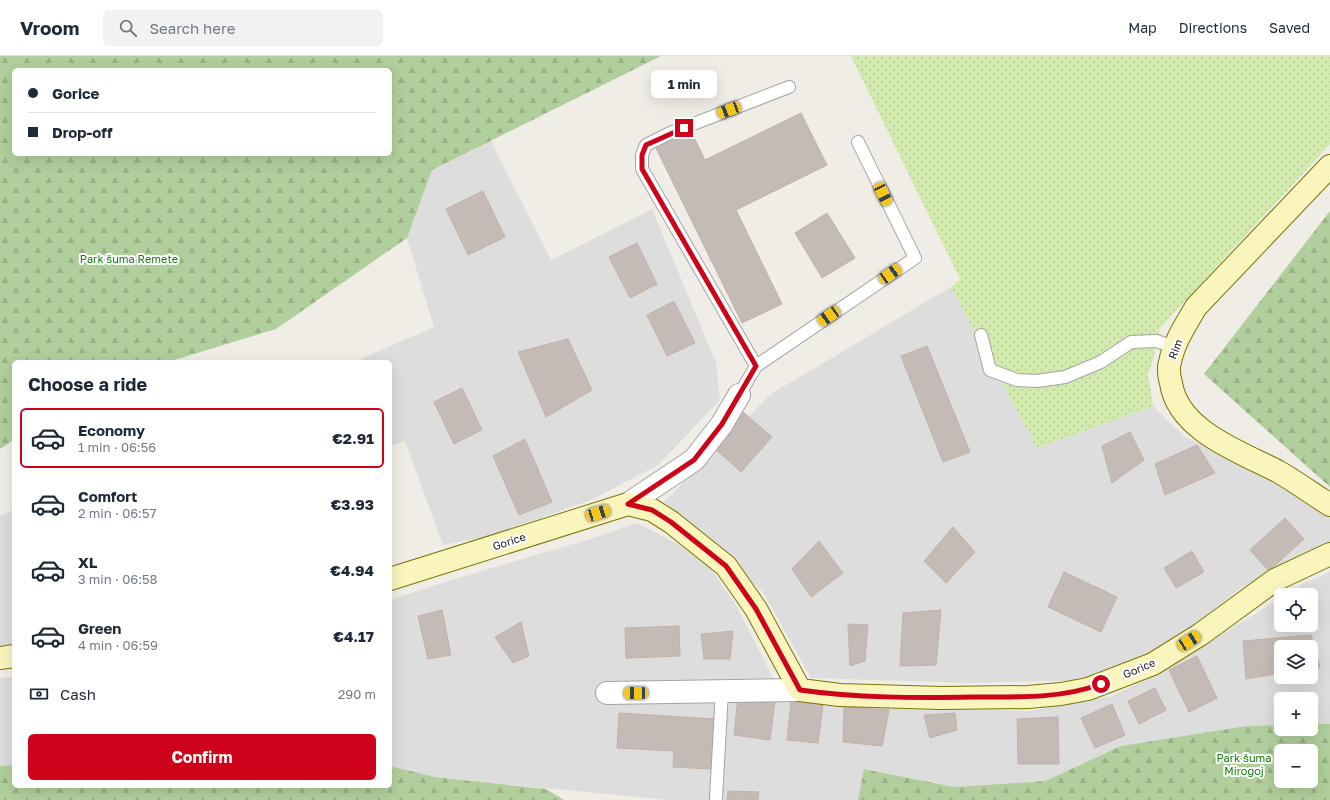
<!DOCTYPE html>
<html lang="en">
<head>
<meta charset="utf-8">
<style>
	body { margin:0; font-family:"Golos Text",sans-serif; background:#f2f2f3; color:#1f2937; height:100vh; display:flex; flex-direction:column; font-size:15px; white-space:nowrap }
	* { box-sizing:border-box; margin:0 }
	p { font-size:13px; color:#747a83 }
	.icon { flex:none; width:22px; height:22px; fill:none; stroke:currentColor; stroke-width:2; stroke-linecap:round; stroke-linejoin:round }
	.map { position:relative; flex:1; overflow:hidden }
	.sheet { position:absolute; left:12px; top:304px; width:380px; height:428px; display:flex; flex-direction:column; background:#fff; border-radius:6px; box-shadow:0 4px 16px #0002 }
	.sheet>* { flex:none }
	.hud { position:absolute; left:12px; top:12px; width:380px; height:88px; border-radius:6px; box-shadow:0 4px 16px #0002; display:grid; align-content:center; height:88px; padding:0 16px; background:#fff }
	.tools { position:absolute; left:1274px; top:532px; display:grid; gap:8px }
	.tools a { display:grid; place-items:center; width:44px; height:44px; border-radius:6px; background:#fff; box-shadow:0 4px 16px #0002; font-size:20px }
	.end { position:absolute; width:18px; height:18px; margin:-9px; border:5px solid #ce0219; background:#fff; box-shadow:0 0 0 2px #fff }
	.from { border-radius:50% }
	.bubble { position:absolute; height:28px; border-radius:6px; background:#fff; box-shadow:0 4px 16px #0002; font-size:13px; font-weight:700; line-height:28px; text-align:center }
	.car { position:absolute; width:12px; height:24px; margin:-12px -6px; border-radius:5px; box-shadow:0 0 3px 1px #0007; background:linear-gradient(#f5c518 24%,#345 0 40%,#f5c518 0 76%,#345 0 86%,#f5c518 0) }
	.hud b { display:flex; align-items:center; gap:14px; height:38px; font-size:15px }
	.hud b+b { border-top:1px solid #e0e1e3 }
	.hud i { width:10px; height:10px; background:#1f2937 }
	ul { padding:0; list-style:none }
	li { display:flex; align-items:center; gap:12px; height:60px; margin:0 8px 6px; padding:0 8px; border:2px solid transparent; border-radius:6px }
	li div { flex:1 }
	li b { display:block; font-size:15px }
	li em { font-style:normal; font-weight:700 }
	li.selected { border-color:#ce0219 }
	li>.icon { width:36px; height:36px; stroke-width:1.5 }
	h2 { padding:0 16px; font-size:18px; line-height:48px }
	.pay { display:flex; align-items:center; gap:10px; height:44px; padding:0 16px; font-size:15px }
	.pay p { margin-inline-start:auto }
	.button { display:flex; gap:8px; margin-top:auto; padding:8px 16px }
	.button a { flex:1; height:46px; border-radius:6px; background:#ce0219; color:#fff; font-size:16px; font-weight:700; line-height:46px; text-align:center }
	header { display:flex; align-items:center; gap:24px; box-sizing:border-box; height:56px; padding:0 20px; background:#fff; border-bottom:1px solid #e0e1e3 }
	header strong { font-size:19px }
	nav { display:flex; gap:22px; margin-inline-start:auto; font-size:14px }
	.search { width:280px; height:36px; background:#f2f2f3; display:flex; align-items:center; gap:10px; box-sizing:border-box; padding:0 14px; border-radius:6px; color:#747a83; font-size:15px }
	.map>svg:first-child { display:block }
</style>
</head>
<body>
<header>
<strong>Vroom</strong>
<div class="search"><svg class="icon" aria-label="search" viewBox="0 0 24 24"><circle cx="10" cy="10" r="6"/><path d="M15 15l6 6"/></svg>Search here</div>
<nav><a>Map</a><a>Directions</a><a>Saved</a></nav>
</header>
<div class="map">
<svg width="1330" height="744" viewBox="0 0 1330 744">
	<defs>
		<pattern id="grass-dots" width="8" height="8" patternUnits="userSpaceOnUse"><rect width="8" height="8" fill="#d2eaad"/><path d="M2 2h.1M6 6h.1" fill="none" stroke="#b4c895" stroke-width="1.8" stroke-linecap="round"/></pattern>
		<pattern id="forest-firs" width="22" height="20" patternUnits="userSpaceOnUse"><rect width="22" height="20" fill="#b1cf9c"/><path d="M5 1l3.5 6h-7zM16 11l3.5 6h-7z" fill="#98b186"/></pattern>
	</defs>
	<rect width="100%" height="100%" fill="#f0ece6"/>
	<g fill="#dedddd" fill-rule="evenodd">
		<path d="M491 85 551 204 652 153 716 307 720 344 658 409 591 444 489 480 443 489 405 385 390 390V306H354L434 271 407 182 432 114Z"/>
		<path d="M951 231 1037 392 1153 350 1186 382 1259 413 1330 458V486L1241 532 1165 591 1093 624 968 627 811 622 763 536 664 446 771 338Z"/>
		<path d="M14 454V591L0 593V460Z"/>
		<path d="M637 467 703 501 737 551 772 620 781 643 1030 655 1112 640 1156 619 1281 542V569H1311V539H1286L1304 527 1330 516V668H1311V643H1281V669L1246 670 1121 690 1045 725 954 731 865 713 858 744H667L435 721 390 710V544L445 526 587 484ZM1281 591H1311V621H1281Z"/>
		<path d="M14 621V710L0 712V622Z"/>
	</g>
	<path fill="url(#grass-dots)" d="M851 0H1330V88L1160 272 1153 304 1148 318 1153 350 1037 392 951 231 960 223Z"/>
	<g fill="url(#forest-firs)" fill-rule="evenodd">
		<path d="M0 0H661L432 114 407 182 276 273 168 306H14V384L0 393ZM14 14H390V98H14Z"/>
		<path d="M1330 155V431L1204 318Z"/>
		<path d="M1311 668H1330V744H858L864 713 954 731 1045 725 1121 690 1246 670 1281 669V673H1311ZM1281 695H1311V725H1281Z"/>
		<path d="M14 709V730H390V710L435 721 546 733 564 744H0V710Z"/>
	</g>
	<g fill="#c5bbb6" stroke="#c2b1a9">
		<path d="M801 57 827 109 736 154 782 248 742 267 654 88 689 71 705 104Z"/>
		<path d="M483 135 505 181 468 199 446 153Z"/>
		<path d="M827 157 855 202 822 222 795 177Z"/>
		<path d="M637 187 657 228 630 242 609 201Z"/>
		<path d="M674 245 695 287 667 300 647 259Z"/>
		<path d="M568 283 592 334 546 361 518 296Z"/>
		<path d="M927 290 970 396 943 406 901 300Z"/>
		<path d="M462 332 482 374 454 388 434 346Z"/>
		<path d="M743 356 772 381 741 416 713 391Z"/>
		<path d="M1130 376 1144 404 1112 427 1102 390Z"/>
		<path d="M525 383 552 446 519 459 493 400Z"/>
		<path d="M1197 389 1215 417 1165 439 1155 408Z"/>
		<path d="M1285 462 1304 483 1269 515 1250 494Z"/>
		<path d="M953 471 975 496 946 527 924 505Z"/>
		<path d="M819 485 843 517 811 541 792 513Z"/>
		<path d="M1192 495 1204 516 1176 532 1164 512Z"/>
		<path d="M1064 516 1117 541 1101 576 1048 551Z"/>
		<path d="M442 554 451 599 428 603 418 560Z"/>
		<path d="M941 554 936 609 900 610 903 557Z"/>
		<path d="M521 566 529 600 513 607 495 581Z"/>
		<path d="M848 568 868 569 865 605 850 610Z"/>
		<path d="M679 570 680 600 626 602 625 572Z"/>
		<path d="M733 575 730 603H704L701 578Z"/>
		<path d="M1311 579 1320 611 1311 612V591H1281V617L1246 623 1243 585Z"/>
		<path d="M1197 600 1217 642 1189 656 1169 614Z"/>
		<path d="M1155 632 1166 654 1139 668 1128 645Z"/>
		<path d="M738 641 775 645 770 684 734 679Z"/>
		<path d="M791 645 823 649 818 687 787 684Z"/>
		<path d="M1112 648 1125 679 1095 692 1081 662Z"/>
		<path d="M844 651 889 654 882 690 843 686Z"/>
		<path d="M619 657 715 663 712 713 673 711 674 695 617 692Z"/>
		<path d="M955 657 957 674 930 682 924 659Z"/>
		<path d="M1058 661 1059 708H1018L1017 663Z"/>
		<path d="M728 735 759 736 758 744H727Z"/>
	</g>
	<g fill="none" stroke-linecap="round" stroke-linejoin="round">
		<g stroke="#a4a4a4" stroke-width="14">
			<g id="lane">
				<path d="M981 279 990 314 1017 324 1037 325 1065 321 1101 306 1131 286 1156 285 1175 291"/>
				<path d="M756 310 642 113V99L646 89 670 77 789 31"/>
				<path d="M739 339 756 310 915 202 858 86"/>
				<path d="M716 742 722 635"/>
			</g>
		</g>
		<g stroke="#a4a4a4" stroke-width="24">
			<g id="street">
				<path d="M628 448 694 404 722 368 739 339"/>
				<path d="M607 637 800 634"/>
			</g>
		</g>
		<g stroke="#787806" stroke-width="24">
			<g id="secondary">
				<path d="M1330 110 1196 251C1186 268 1174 286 1170 306 1168 312 1169 320 1171 327 1178 375 1241 396 1279 416 1296 426 1313 438 1330 449"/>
				<path d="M390 523 628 448 652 454 671 466 726 510 756 553 800 634 840 639 941 642 1028 641 1061 638 1088 633 1153 608 1201 578 1275 524 1330 498"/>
				<path d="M0 602 14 600"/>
			</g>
		</g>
		<use href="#lane" stroke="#fff" stroke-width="12"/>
		<use href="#street" stroke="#fff" stroke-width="22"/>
		<use href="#secondary" stroke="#f9f5bc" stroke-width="22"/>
	</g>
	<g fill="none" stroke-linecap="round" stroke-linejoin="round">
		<path stroke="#ce0219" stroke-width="5" d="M684 72 646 89 642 99V113L756 310 722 368 694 404 628 448 652 454 671 466 726 510 756 553 800 634C857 642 915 642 972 641 1015 641 1061 643 1101 628"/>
	</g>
	<g text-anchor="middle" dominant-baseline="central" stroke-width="4" stroke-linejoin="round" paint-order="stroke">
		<g font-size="11" fill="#107f0d" stroke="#fff">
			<text x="129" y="202">Park šuma Remete</text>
			<text x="1244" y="701">Park šuma<tspan x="1244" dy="13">Mirogoj</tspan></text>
		</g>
		<g font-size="11" fill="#202020" stroke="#fff">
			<text transform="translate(1175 293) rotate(-69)">Rim</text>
			<text transform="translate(509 485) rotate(-18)">Gorice</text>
			<text transform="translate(1139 612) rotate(-23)">Gorice</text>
		</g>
	</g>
</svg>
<div class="tools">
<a><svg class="icon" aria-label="locate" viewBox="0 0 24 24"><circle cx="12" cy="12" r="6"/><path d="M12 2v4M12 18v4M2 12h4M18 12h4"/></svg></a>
<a><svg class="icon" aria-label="layers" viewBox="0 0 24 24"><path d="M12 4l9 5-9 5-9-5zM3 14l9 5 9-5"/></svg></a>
<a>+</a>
<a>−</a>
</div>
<i class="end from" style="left:1101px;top:628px"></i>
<i class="end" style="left:684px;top:72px"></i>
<div class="bubble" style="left:651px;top:14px;width:66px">1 min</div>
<i class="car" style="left:729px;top:54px;rotate:249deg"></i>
<i class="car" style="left:883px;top:138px;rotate:154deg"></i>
<i class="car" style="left:890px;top:218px;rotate:55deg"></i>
<i class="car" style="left:829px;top:260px;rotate:236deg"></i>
<i class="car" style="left:598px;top:457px;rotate:73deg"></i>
<i class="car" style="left:1189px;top:585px;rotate:58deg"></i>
<i class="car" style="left:636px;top:637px;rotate:269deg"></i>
<div class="hud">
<b><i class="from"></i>Gorice</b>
<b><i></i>Drop-off</b>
</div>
<section class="sheet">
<h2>Choose a ride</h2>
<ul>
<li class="selected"><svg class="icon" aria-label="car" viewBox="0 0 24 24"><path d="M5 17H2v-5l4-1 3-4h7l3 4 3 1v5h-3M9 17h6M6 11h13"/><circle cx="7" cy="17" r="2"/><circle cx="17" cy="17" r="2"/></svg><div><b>Economy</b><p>1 min · 06:56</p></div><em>€2.91</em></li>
<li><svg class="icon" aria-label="car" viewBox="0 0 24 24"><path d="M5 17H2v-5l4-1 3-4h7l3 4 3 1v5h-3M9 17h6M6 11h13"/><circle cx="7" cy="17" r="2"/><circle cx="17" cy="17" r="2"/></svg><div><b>Comfort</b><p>2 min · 06:57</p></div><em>€3.93</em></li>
<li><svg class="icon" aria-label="car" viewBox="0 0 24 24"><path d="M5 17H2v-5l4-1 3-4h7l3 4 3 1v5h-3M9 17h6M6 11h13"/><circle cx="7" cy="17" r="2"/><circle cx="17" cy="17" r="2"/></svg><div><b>XL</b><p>3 min · 06:58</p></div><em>€4.94</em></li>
<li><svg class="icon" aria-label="car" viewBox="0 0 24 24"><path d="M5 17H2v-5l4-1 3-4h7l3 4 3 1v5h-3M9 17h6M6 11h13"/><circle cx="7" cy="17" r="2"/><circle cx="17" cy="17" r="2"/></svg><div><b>Green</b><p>4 min · 06:59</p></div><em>€4.17</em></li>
</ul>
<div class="pay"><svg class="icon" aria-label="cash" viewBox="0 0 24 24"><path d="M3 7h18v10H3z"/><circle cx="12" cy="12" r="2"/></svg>Cash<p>290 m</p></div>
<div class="button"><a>Confirm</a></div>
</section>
</div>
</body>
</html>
